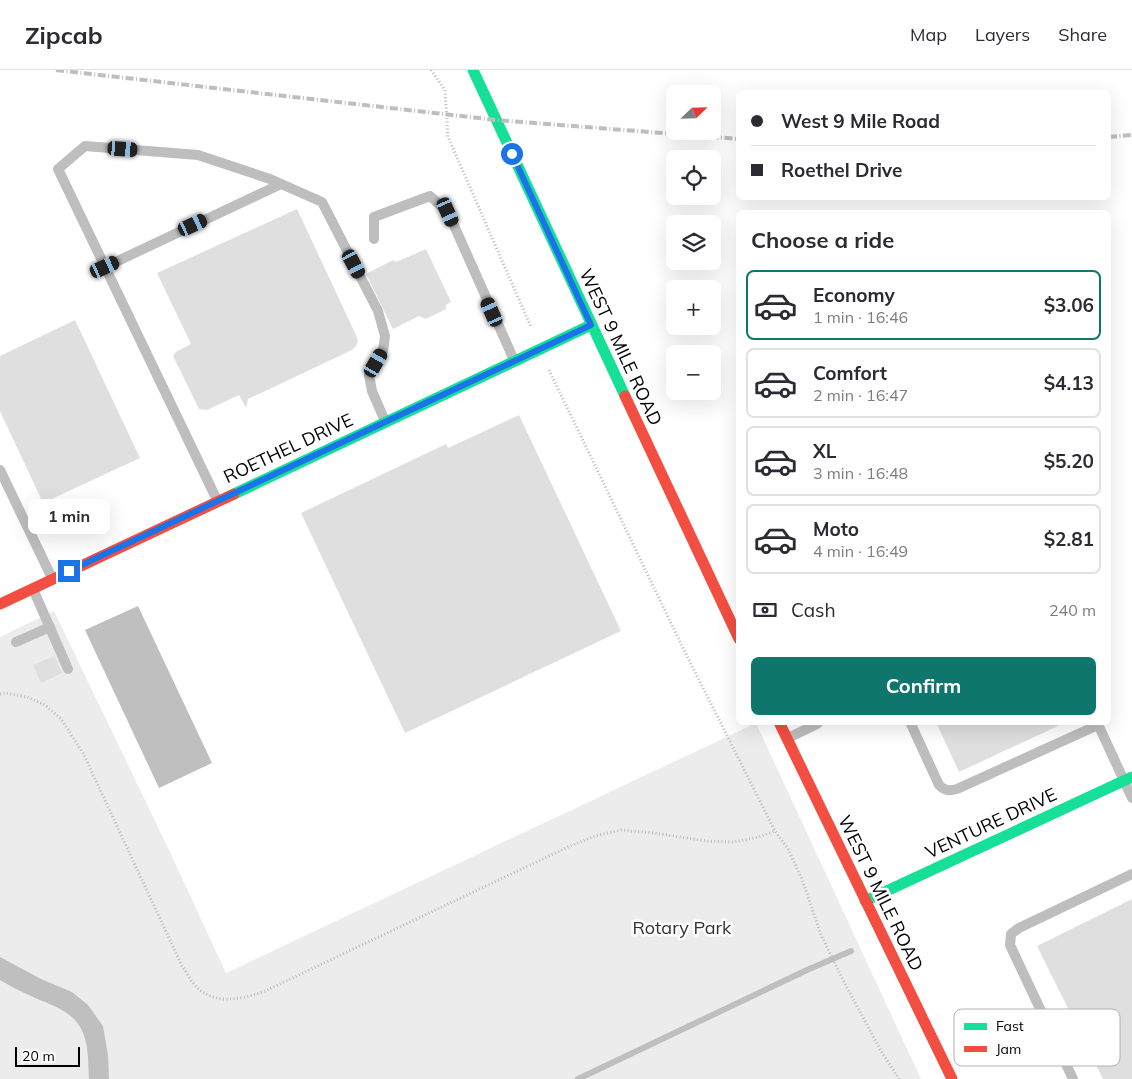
<!DOCTYPE html>
<html lang="en">
<head>
<meta charset="utf-8">
<style>
	body { margin:0; font-family:Mulish,sans-serif; background:#f2f2f3; color:#2b2b33; height:100vh; display:flex; flex-direction:column; font-size:19px; white-space:nowrap }
	* { box-sizing:border-box; margin:0 }
	p { font-size:16px; color:#7c7c81 }
	.icon { flex:none; width:28px; height:28px; fill:none; stroke:currentColor; stroke-width:2; stroke-linecap:round; stroke-linejoin:round }
	.map { position:relative; flex:1; overflow:hidden }
	.side { position:absolute; left:736px; top:140px; width:375px; height:515px; display:flex; flex-direction:column; background:#fff; border-radius:8px; box-shadow:0 5px 20px #0002 }
	.side>* { flex:none }
	.banner { position:absolute; left:736px; top:20px; width:375px; height:110px; border-radius:8px; box-shadow:0 5px 20px #0002; display:grid; align-content:center; height:110px; padding:0 15px; background:#fff }
	.needle { width:32px; rotate:67deg }
	.tools { position:absolute; left:666px; top:15px; display:grid; gap:10px }
	.tools a { display:grid; place-items:center; width:55px; height:55px; border-radius:8px; background:#fff; box-shadow:0 5px 20px #0002; font-size:25px }
	.scale { position:absolute; left:15px; bottom:12px; width:65px; box-sizing:border-box; padding-left:5px; border:2px solid #000; border-top:0; font-size:14px; line-height:18px; white-space:nowrap; color:#000; -webkit-text-stroke:4px #fff; paint-order:stroke }
	.end { position:absolute; width:22px; height:22px; margin:-11px; border:6px solid #1a73e8; background:#fff; box-shadow:0 0 0 2px #fff }
	.from { border-radius:50% }
	.bubble { position:absolute; height:35px; border-radius:8px; background:#fff; box-shadow:0 5px 20px #0002; font-size:16px; font-weight:700; line-height:35px; text-align:center }
	.car { position:absolute; width:15px; height:30px; margin:-15px -8px; border-radius:6px; box-shadow:0 0 4px 1px #0007; background:linear-gradient(#222 24%,#8ab4d8 0 40%,#222 0 76%,#8ab4d8 0 86%,#222 0) }
	.banner b { display:flex; align-items:center; gap:18px; height:48px; font-size:19px }
	.banner b+b { border-top:1px solid #e1e1e2 }
	.banner i { width:12px; height:12px; background:#2b2b33 }
	ul { padding:0; list-style:none }
	li { display:flex; align-items:center; gap:15px; height:70px; margin:0 10px 8px; padding:0 5px; border:2px solid #e1e1e2; border-radius:8px }
	li div { flex:1 }
	li b { display:block; font-size:19px }
	li em { font-style:normal; font-weight:700 }
	li.current { border-color:#0f766e }
	li>.icon { width:45px; height:45px; stroke-width:1.5 }
	h2 { padding:0 15px; font-size:22px; line-height:60px }
	.pay { display:flex; align-items:center; gap:12px; height:55px; padding:0 15px; font-size:19px }
	.pay p { margin-inline-start:auto }
	.primary-button { display:flex; gap:10px; margin-top:auto; padding:10px 15px }
	.primary-button a { flex:1; height:58px; border-radius:8px; background:#0f766e; color:#fff; font-size:20px; font-weight:700; line-height:58px; text-align:center }
	header { display:flex; align-items:center; gap:30px; box-sizing:border-box; height:70px; padding:0 25px; background:#fff; border-bottom:1px solid #e1e1e2 }
	header strong { font-size:24px }
	nav { display:flex; gap:28px; margin-inline-start:auto; font-size:18px }
	.map>svg:first-child { display:block }
</style>
</head>
<body>
<header>
<strong>Zipcab</strong>
<nav><a>Map</a><a>Layers</a><a>Share</a></nav>
</header>
<div class="map">
<svg width="1132" height="1009" viewBox="0 0 1132 1009">
	<rect width="100%" height="100%" fill="#fff"/>
	<path fill="#ececec" d="M54 541 169 780 226 903 756 653 921 1009H0V567Z"/>
	<g fill="#bfbfbf">
		<path d="M138 536 212 693 159 718 85 560Z"/>
		<path d="M0 887 41 909 72 922 88 935 103 956 108 985 109 1009H89C88 994 89 977 83 963 75 941 50 935 31 926 20 921 10 916 0 910Z"/>
	</g>
	<g fill="none" stroke-linecap="round" stroke-linejoin="round">
		<path stroke="#bfbfbf" stroke-width="6" d="M578 1009 807 900 851 881"/>
	</g>
	<g fill="#dfdfdf">
		<path d="M297 139 356 265 358 271 356 276 352 280 248 329 246 338 239 325 207 340 199 339 173 286 176 282 191 274 157 203Z"/>
		<path d="M426 179 451 232 446 235V239L426 249 419 246 393 259 366 204 393 190 396 192Z"/>
		<path d="M75 250 140 388 43 433 0 341V286Z"/>
		<path d="M519 345 621 561 405 663 301 443 446 374 448 378Z"/>
		<path d="M55 586 62 603 41 613 33 595Z"/>
		<path d="M936 652H1056L1058 656 959 702Z"/>
		<path d="M1132 829V1009H1103L1037 876Z"/>
	</g>
	<g fill="none" stroke-linecap="round" stroke-linejoin="round">
		<g stroke="#b9b9b9" stroke-width="3" stroke-dasharray="1 2.5" stroke-linecap="butt">
			<path d="M431 0 445 20 448 67 531 257"/>
			<path d="M549 300 684 580 775 761 788 779 802 809 821 865 844 912 881 981 899 1009"/>
			<path d="M0 624 5 623 27 627 45 635 61 649 83 683 182 896C186 901 189 908 193 913 212 936 238 930 263 922L570 776 595 766 621 760 654 763 706 771 734 772 759 767 775 761"/>
		</g>
		<g stroke="#bebebe" stroke-width="10">
			<path d="M374 169V147L430 126 448 142 514 290"/>
			<path d="M105 197 281 114"/>
			<path d="M0 400 52 508"/>
			<path d="M217 430 58 99 85 76 198 85 270 109 322 132 378 241 385 266 383 281 369 305 372 321 385 351"/>
			<path d="M33 519 68 599"/>
			<path d="M16 572 50 557"/>
			<path d="M910 652 939 715C945 721 949 721 957 719L1098 655"/>
			<path d="M1097 652 1132 728"/>
			<path d="M788 668 817 654 819 652"/>
			<path d="M1073 1009 1010 875 1011 864 1019 858 1132 804"/>
		</g>
		<g stroke="#16e098" stroke-width="11">
			<path d="M473 0 625 326"/>
			<path d="M234 424 591 255"/>
			<path d="M865 831 1132 707"/>
		</g>
		<g stroke="#f24e42" stroke-width="11">
			<path d="M625 326 739 569"/>
			<path d="M0 534 234 424"/>
			<path d="M779 652 952 1009"/>
		</g>
		<g stroke="#bebebe" stroke-width="4" stroke-dasharray="8 2.5 1 2.5" stroke-linecap="butt">
			<path d="M56 0 496 50 739 69"/>
			<path d="M1109 67 1132 65"/>
		</g>
	</g>
	<g fill="none" stroke-linecap="round" stroke-linejoin="round">
		<path stroke="#1a73e8" stroke-width="6" d="M69 501 591 255 512 84"/>
	</g>
	<g text-anchor="middle" dominant-baseline="central" stroke-width="5" stroke-linejoin="round" paint-order="stroke">
		<g font-size="18" fill="#000" stroke="#fff">
			<text transform="translate(621 277) rotate(65)">WEST 9 MILE ROAD</text>
			<text transform="translate(288 378) rotate(-25)">ROETHEL DRIVE</text>
			<text transform="translate(991 753) rotate(-25)">VENTURE DRIVE</text>
			<text transform="translate(881 823) rotate(64)">WEST 9 MILE ROAD</text>
		</g>
		<g font-size="18" fill="#333" stroke="#fff">
			<text x="682" y="857">Rotary Park</text>
		</g>
	</g>
	<rect x="954" y="939" width="166" height="57" rx="8" fill="#fff" stroke="#b2b2b2" stroke-width="1"/>
	<rect x="964" y="953" width="23" height="7" fill="#16e098"/>
	<rect x="964" y="976" width="23" height="6" fill="#f24e42"/>
	<g font-size="14" fill="#000">
		<text x="996" y="961">Fast</text>
		<text x="996" y="984">Jam</text>
	</g>
</svg>
<div class="tools">
<a><svg class="needle" viewBox="-14 -14 28 28"><path d="M0-13l5 13h-10z" fill="#e53935"/><path d="M0 13l5-13h-10z" fill="#7c7c81"/></svg></a>
<a><svg class="icon" aria-label="locate" viewBox="0 0 24 24"><circle cx="12" cy="12" r="6"/><path d="M12 2v4M12 18v4M2 12h4M18 12h4"/></svg></a>
<a><svg class="icon" aria-label="layers" viewBox="0 0 24 24"><path d="M12 4l9 5-9 5-9-5zM3 14l9 5 9-5"/></svg></a>
<a>+</a>
<a>−</a>
</div>
<div class="scale">20 m</div>
<i class="end from" style="left:512px;top:84px"></i>
<i class="end" style="left:69px;top:501px"></i>
<div class="bubble" style="left:28px;top:429px;width:82px">1 min</div>
<i class="car" style="left:123px;top:79px;rotate:94deg"></i>
<i class="car" style="left:448px;top:142px;rotate:156deg"></i>
<i class="car" style="left:193px;top:155px;rotate:65deg"></i>
<i class="car" style="left:354px;top:194px;rotate:152deg"></i>
<i class="car" style="left:105px;top:197px;rotate:65deg"></i>
<i class="car" style="left:492px;top:242px;rotate:336deg"></i>
<i class="car" style="left:376px;top:293px;rotate:30deg"></i>
<div class="banner">
<b><i class="from"></i>West 9 Mile Road</b>
<b><i></i>Roethel Drive</b>
</div>
<section class="side">
<h2>Choose a ride</h2>
<ul>
<li class="current"><svg class="icon" aria-label="car" viewBox="0 0 24 24"><path d="M5 17H2v-5l4-1 3-4h7l3 4 3 1v5h-3M9 17h6M6 11h13"/><circle cx="7" cy="17" r="2"/><circle cx="17" cy="17" r="2"/></svg><div><b>Economy</b><p>1 min · 16:46</p></div><em>$3.06</em></li>
<li><svg class="icon" aria-label="car" viewBox="0 0 24 24"><path d="M5 17H2v-5l4-1 3-4h7l3 4 3 1v5h-3M9 17h6M6 11h13"/><circle cx="7" cy="17" r="2"/><circle cx="17" cy="17" r="2"/></svg><div><b>Comfort</b><p>2 min · 16:47</p></div><em>$4.13</em></li>
<li><svg class="icon" aria-label="car" viewBox="0 0 24 24"><path d="M5 17H2v-5l4-1 3-4h7l3 4 3 1v5h-3M9 17h6M6 11h13"/><circle cx="7" cy="17" r="2"/><circle cx="17" cy="17" r="2"/></svg><div><b>XL</b><p>3 min · 16:48</p></div><em>$5.20</em></li>
<li><svg class="icon" aria-label="car" viewBox="0 0 24 24"><path d="M5 17H2v-5l4-1 3-4h7l3 4 3 1v5h-3M9 17h6M6 11h13"/><circle cx="7" cy="17" r="2"/><circle cx="17" cy="17" r="2"/></svg><div><b>Moto</b><p>4 min · 16:49</p></div><em>$2.81</em></li>
</ul>
<div class="pay"><svg class="icon" aria-label="cash" viewBox="0 0 24 24"><path d="M3 7h18v10H3z"/><circle cx="12" cy="12" r="2"/></svg>Cash<p>240 m</p></div>
<div class="primary-button"><a>Confirm</a></div>
</section>
</div>
</body>
</html>
